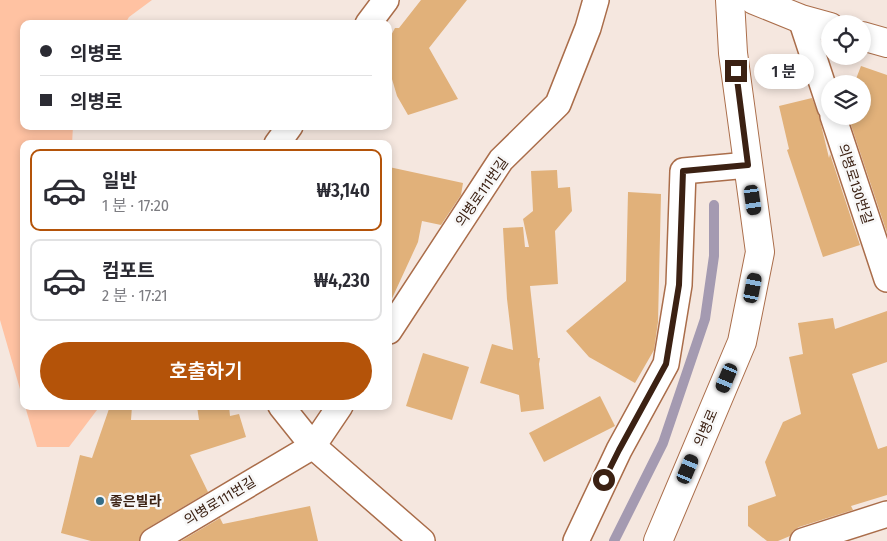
<!DOCTYPE html>
<html lang="ko">
<head>
<meta charset="utf-8">
<style>
	body { margin:0; font-family:"Fira Sans Condensed","Noto Sans KR",sans-serif; background:#f7f7f7; color:#2b2b33; height:100vh; display:flex; flex-direction:column; font-size:19px; white-space:nowrap }
	* { box-sizing:border-box; margin:0 }
	p { font-size:16px; color:#7c7c81 }
	.icon { flex:none; width:28px; height:28px; fill:none; stroke:currentColor; stroke-width:2; stroke-linecap:round; stroke-linejoin:round }
	.map { position:relative; flex:1; overflow:hidden }
	.panel { position:absolute; left:20px; top:140px; width:372px; height:270px; display:flex; flex-direction:column; background:#fff; border-radius:10px; box-shadow:0 2px 8px #0003 }
	.panel>* { flex:none }
	.hud { position:absolute; left:20px; top:20px; width:372px; height:110px; border-radius:10px; box-shadow:0 2px 8px #0003; display:grid; align-content:center; height:110px; padding:0 20px; background:#fff }
	.tools { position:absolute; left:821px; top:15px; display:grid; gap:10px }
	.tools a { display:grid; place-items:center; width:50px; height:50px; border-radius:50%; background:#fff; box-shadow:0 2px 8px #0003; font-size:25px }
	.end { position:absolute; width:22px; height:22px; margin:-11px; border:6px solid #3b2113; background:#fff; box-shadow:0 0 0 2px #fff }
	.from { border-radius:50% }
	.bubble { position:absolute; height:35px; border-radius:18px; background:#fff; box-shadow:0 2px 8px #0003; font-size:16px; font-weight:600; line-height:35px; text-align:center }
	.car { position:absolute; width:15px; height:30px; margin:-15px -8px; border-radius:6px; box-shadow:0 0 4px 1px #0007; background:linear-gradient(#222 24%,#8ab4d8 0 40%,#222 0 76%,#8ab4d8 0 86%,#222 0) }
	.hud b { display:flex; align-items:center; gap:18px; height:48px; font-size:19px }
	.hud b+b { border-top:1px solid #e1e1e2 }
	.hud i { width:12px; height:12px; background:#2b2b33 }
	ul { padding:9px 0 0; list-style:none }
	li { display:flex; align-items:center; gap:15px; height:82px; margin:0 10px 8px; padding:0 10px; border:2px solid #e1e1e2; border-radius:10px }
	li div { flex:1 }
	li b { display:block; font-size:19px }
	li em { font-style:normal; font-weight:600 }
	li.selected { border-color:#b45309 }
	li>.icon { width:45px; height:45px; stroke-width:1.5 }
	.cta { display:flex; gap:10px; margin-top:auto; padding:10px 20px }
	.cta a { flex:1; height:58px; border-radius:30px; background:#b45309; color:#fff; font-size:20px; font-weight:600; line-height:58px; text-align:center }
	.map>svg:first-child { display:block }
</style>
</head>
<body>
<div class="map">
<svg width="887" height="541" viewBox="0 0 887 541">
	<rect width="100%" height="100%" fill="#f5e7df"/>
	<g fill="#ffc2a2">
		<path d="M0 0H152L129 17 125 24H24V126H73L72 144H24V403L0 320Z"/>
		<path d="M25 406H100L69 447H37Z"/>
	</g>
	<g fill="none" stroke-linecap="round" stroke-linejoin="round">
		<path stroke="#a49ab1" stroke-width="10" d="M614 541 663 443 705 319 714 256V205"/>
	</g>
	<g fill="#e1b17a">
		<path d="M421 0H467L429 48 458 99 408 115 397 96 389 69V39L395 28H399Z"/>
		<path d="M861 66 887 75V233L848 116H862V84H854Z"/>
		<path d="M812 98 819 116 829 158 830 154 860 245 823 257 787 150 789 149 779 106Z"/>
		<path d="M389 167 463 183 461 195 441 225 422 221 418 242 389 305Z"/>
		<path d="M557 170 558 188 570 187 572 211 555 231 558 284 530 286 538 358H540L539 364 544 409 521 412 519 395 480 383 492 344 513 350 507 299 503 228 523 227 525 247H529L523 219 533 211 531 171Z"/>
		<path d="M628 192 661 194 658 322 654 350 635 383 589 357 566 331 626 281Z"/>
		<path d="M887 311V362L852 374 878 449 887 446V495L851 506 853 510 799 527 793 531 790 536 778 541H767L748 526V506L776 496 765 462 783 422 801 414 789 357 803 354 798 323 833 318 835 329Z"/>
		<path d="M423 353 469 367 452 420 406 406Z"/>
		<path d="M600 396 615 426 544 462 529 433Z"/>
		<path d="M110 406H132L131 420H199L197 406H229L230 416 239 414 246 437 190 455 208 492 146 529 141 534 139 541H91L61 533 80 455 92 458Z"/>
		<path d="M310 506 318 541H181L220 518 223 524Z"/>
	</g>
	<g fill="none" stroke-linecap="round" stroke-linejoin="round">
		<g stroke="#aa6d4a" stroke-width="28">
			<g id="street">
				<path d="M801 19 830 107"/>
				<path d="M368 24 386 0"/>
				<path d="M833 116 887 279"/>
				<path d="M277 144 290 126"/>
				<path d="M389 331 501 160 558 104 588 28 596 0"/>
				<path d="M281 406 313 446 422 541"/>
				<path d="M153 541 313 446 340 406"/>
				<path d="M576 541 619 450 666 364 679 285 683 171 748 165"/>
				<path d="M803 541 887 514"/>
			</g>
		</g>
		<g stroke="#aa6d4a" stroke-width="30">
			<g id="secondary">
				<path d="M754 0 801 19 830 27"/>
				<path d="M862 36 887 43"/>
				<path d="M658 541 742 342 760 252 733 53 730 0"/>
			</g>
		</g>
		<use href="#street" stroke="#fff" stroke-width="25"/>
		<use href="#secondary" stroke="#fff" stroke-width="28"/>
	</g>
	<g fill="none" stroke-linecap="round" stroke-linejoin="round">
		<path stroke="#3b2113" stroke-width="6" d="M604 480 619 450 666 364 679 285 683 171 748 165 736 71"/>
	</g>
	<circle fill="#346d87" stroke="#f7f7f7" stroke-width="2" cx="100" cy="501" r="5"/>
	<g text-anchor="middle" dominant-baseline="central" stroke-width="5" stroke-linejoin="round" paint-order="stroke">
		<g font-size="14" fill="#3b2113" stroke="#f7f7f7">
			<text transform="translate(855 184) rotate(72)">의병로130번길</text>
			<text transform="translate(482 192) rotate(-55)">의병로111번길</text>
			<text transform="translate(706 428) rotate(-67)">의병로</text>
			<text transform="translate(220 501) rotate(-31)">의병로111번길</text>
		</g>
		<g font-size="14" font-weight="bold" fill="#3b2113" stroke="#f7f7f7" text-anchor="start">
			<text x="110" y="501">좋은빌라</text>
		</g>
	</g>
</svg>
<div class="tools">
<a><svg class="icon" aria-label="locate" viewBox="0 0 24 24"><circle cx="12" cy="12" r="6"/><path d="M12 2v4M12 18v4M2 12h4M18 12h4"/></svg></a>
<a><svg class="icon" aria-label="layers" viewBox="0 0 24 24"><path d="M12 4l9 5-9 5-9-5zM3 14l9 5 9-5"/></svg></a>
</div>
<i class="end from" style="left:604px;top:480px"></i>
<i class="end" style="left:736px;top:71px"></i>
<div class="bubble" style="left:754px;top:54px;width:60px">1 분</div>
<i class="car" style="left:753px;top:200px;rotate:172deg"></i>
<i class="car" style="left:753px;top:288px;rotate:11deg"></i>
<i class="car" style="left:727px;top:378px;rotate:203deg"></i>
<i class="car" style="left:688px;top:469px;rotate:23deg"></i>
<div class="hud">
<b><i class="from"></i>의병로</b>
<b><i></i>의병로</b>
</div>
<section class="panel">
<ul>
<li class="selected"><svg class="icon" aria-label="car" viewBox="0 0 24 24"><path d="M5 17H2v-5l4-1 3-4h7l3 4 3 1v5h-3M9 17h6M6 11h13"/><circle cx="7" cy="17" r="2"/><circle cx="17" cy="17" r="2"/></svg><div><b>일반</b><p>1 분 · 17:20</p></div><em>₩3,140</em></li>
<li><svg class="icon" aria-label="car" viewBox="0 0 24 24"><path d="M5 17H2v-5l4-1 3-4h7l3 4 3 1v5h-3M9 17h6M6 11h13"/><circle cx="7" cy="17" r="2"/><circle cx="17" cy="17" r="2"/></svg><div><b>컴포트</b><p>2 분 · 17:21</p></div><em>₩4,230</em></li>
</ul>
<div class="cta"><a>호출하기</a></div>
</section>
</div>
</body>
</html>
